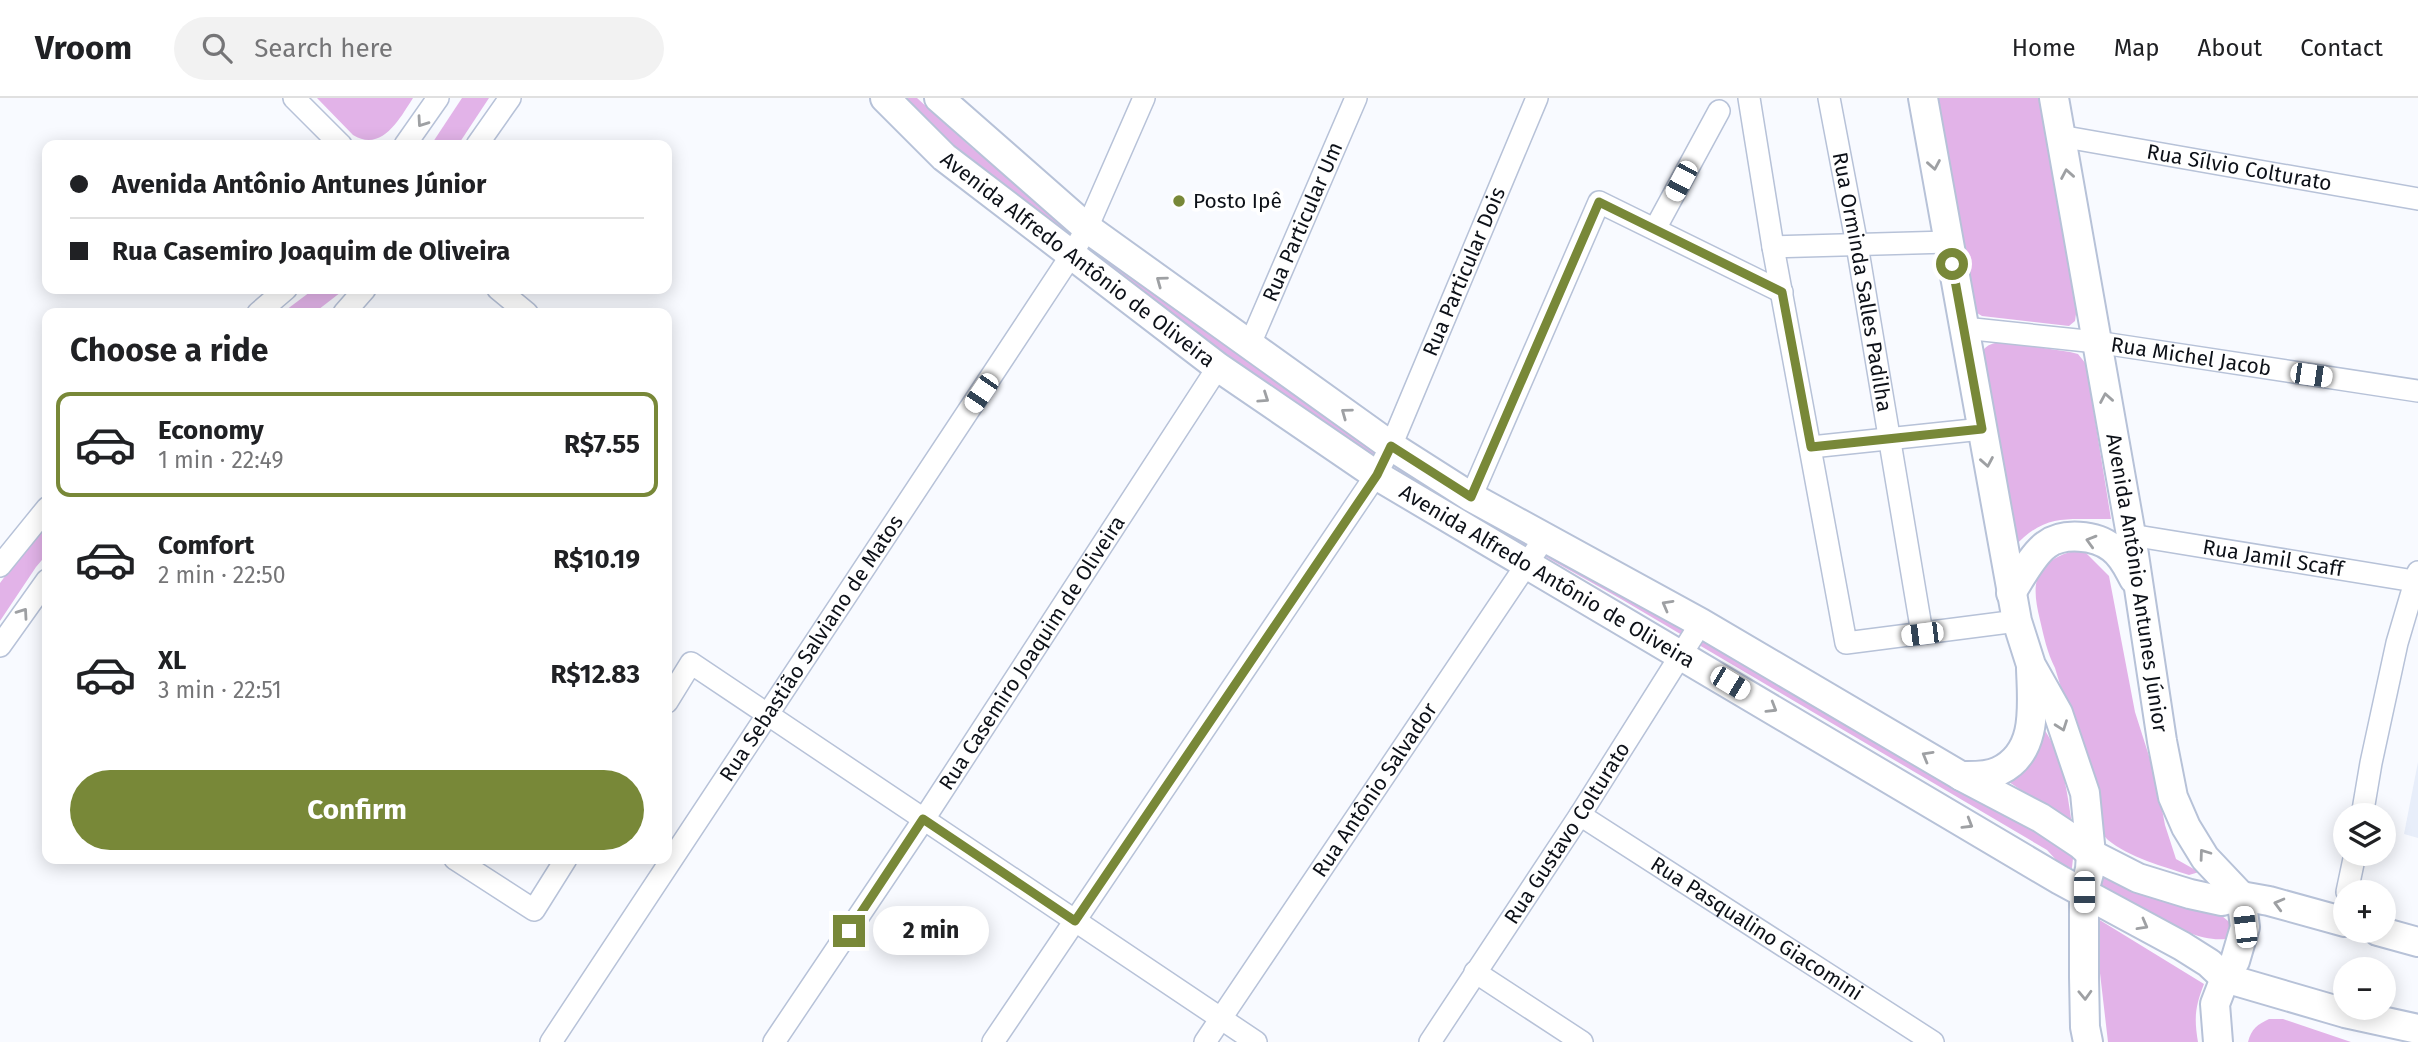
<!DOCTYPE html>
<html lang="en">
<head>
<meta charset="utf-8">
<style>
	body { margin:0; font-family:"Fira Sans",sans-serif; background:#f2f2f2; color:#202124; height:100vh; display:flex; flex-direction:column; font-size:26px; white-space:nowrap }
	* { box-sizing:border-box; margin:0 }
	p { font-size:23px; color:#757577 }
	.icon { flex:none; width:38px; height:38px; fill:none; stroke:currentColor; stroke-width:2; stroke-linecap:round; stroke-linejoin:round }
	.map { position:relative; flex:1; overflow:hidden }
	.panel { position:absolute; left:42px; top:210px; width:630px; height:556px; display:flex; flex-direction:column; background:#fff; border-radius:14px; box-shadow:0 4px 18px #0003 }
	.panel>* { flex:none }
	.top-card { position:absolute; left:42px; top:42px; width:630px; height:154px; border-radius:14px; box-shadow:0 4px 18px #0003; display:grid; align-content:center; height:154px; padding:0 28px; background:#fff }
	.tools { position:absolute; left:2333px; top:705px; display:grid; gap:14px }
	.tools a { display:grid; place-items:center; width:63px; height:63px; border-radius:50%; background:#fff; box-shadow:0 4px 18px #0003; font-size:35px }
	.end { position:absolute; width:32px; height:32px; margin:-16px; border:9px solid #788838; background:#fff; box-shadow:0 0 0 4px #fff }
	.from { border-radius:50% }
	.bubble { position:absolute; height:49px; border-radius:24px; background:#fff; box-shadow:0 4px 18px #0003; font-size:23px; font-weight:700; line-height:49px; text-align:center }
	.car { position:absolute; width:21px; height:42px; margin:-21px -10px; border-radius:9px; box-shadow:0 0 5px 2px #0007; background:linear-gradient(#fff 24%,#345 0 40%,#fff 0 76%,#345 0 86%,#fff 0) }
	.top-card b { display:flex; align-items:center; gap:24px; height:66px; font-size:26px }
	.top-card b+b { border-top:2px solid #e0e0e0 }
	.top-card i { width:18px; height:18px; background:#202124 }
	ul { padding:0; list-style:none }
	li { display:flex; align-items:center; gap:21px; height:105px; margin:0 14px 10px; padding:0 14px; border:4px solid transparent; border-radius:14px }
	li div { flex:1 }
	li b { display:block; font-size:26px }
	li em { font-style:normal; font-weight:700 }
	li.current { border-color:#788838 }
	li>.icon { width:63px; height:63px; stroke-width:1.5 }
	h2 { padding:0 28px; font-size:32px; line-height:84px }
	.cta { display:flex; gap:14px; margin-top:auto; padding:14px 28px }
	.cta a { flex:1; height:80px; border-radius:42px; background:#788838; color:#fff; font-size:28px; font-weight:700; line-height:80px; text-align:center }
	header { display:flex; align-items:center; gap:42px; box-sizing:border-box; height:98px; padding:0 35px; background:#fff; border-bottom:2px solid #e0e0e0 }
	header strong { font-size:33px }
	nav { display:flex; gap:38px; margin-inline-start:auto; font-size:24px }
	.search { width:490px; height:63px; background:#f2f2f2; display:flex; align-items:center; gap:18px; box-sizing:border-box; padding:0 24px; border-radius:38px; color:#757577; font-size:26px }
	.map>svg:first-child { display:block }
</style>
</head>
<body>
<header>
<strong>Vroom</strong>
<div class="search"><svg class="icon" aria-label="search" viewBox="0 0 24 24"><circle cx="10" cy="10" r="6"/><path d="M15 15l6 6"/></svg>Search here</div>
<nav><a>Home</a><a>Map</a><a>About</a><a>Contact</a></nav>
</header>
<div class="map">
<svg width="2418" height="944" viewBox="0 0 2418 944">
	<rect width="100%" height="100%" fill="#f8faff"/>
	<path fill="#e8eefa" d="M2418 664V740L2404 736Z"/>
	<g fill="#e2b3e8">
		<path d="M317 0H413C400 20 382 55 353 37Z"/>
		<path d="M462 0H489L458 47H431Z"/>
		<path d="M895 0H917L973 51 1077 129 1066 141 1018 98Z"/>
		<path d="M1931 0H2040L2077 209 2075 223 2069 228 1982 218 1972 212Z"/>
		<path d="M1091 138 1381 350 1375 359 1240 266 1086 152Z"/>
		<path d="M314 191H345L314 215H282Z"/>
		<path d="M2003 244 2070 254 2078 256 2086 266 2111 421C2066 422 2046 414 2013 450L1982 254C1987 246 1993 245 2003 244Z"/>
		<path d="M1399 363 2074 752 2071 778 2047 752 1621 501 1433 396 1393 368Z"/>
		<path d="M47 422V456L36 469 0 523V485Z"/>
		<path d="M2073 453 2086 455 2109 478 2135 614 2156 680 2165 727 2176 761 2199 774 2189 777C2165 769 2128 759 2108 742 2099 734 2097 713 2095 701L2055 570C2047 554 2044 539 2040 522 2031 486 2033 465 2073 453Z"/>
		<path d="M2040 625C2063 657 2066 688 2072 726L2003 680Z"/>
		<path d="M2097 772 2222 818 2234 828 2233 839C2198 853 2124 800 2092 782Z"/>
		<path d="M2098 821 2204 886C2195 909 2194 920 2198 944H2108L2098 858Z"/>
		<path d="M2269 921H2283L2351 944H2248C2251 931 2258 926 2269 921Z"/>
	</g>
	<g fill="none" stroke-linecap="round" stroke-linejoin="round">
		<g stroke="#b7c2d8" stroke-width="24">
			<g id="minor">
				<path d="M294 0 341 47"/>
				<path d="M1749 0 1773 149 1846 545 2017 523"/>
				<path id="s1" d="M1829 0 1857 147 1922 535"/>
				<path id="s2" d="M2060 38 2418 101"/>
				<path d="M405 47 438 0"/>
				<path d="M477 47 510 0"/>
				<path d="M1655 131 1719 13"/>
				<path d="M1773 149 1948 144"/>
				<path d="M498 191 527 215"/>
				<path d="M258 215 286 191"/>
				<path d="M344 215 365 191"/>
				<path id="s3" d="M1964 230 2096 244 2418 293"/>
				<path id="s4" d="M1250 246 1356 0"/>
				<path d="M1811 349 1982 331"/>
				<path d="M1471 399 1599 104 1782 194"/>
				<path id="s5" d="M2131 437 2414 483"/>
				<path d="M0 468 47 410"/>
				<path d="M0 548 47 482"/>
				<path d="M667 604 691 565 1256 944"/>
				<path id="s6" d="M1580 717 1933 944"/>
				<path d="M2362 718 2371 665 2397 545 2418 474"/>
				<path d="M455 761 534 812 566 761"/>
				<path d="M2347 794 2355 756"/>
				<path d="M1475 874 1582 944"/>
				<path id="s7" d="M551 944 1072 156 1087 130 1144 0"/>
				<path id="s8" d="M774 944 924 721 1218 269"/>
				<path id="s9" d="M993 944 1376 377 1391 348 1537 0"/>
				<path id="s10" d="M1205 944 1545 439"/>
				<path id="s11" d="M1430 944 1580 717 1701 525"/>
			</g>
		</g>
		<g stroke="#b7c2d8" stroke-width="32">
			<g id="major">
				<path id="s12" d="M885 0 944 59 1218 269 1376 377 2060 782 2182 848 2209 865 2225 880 2345 915 2418 931"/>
				<path d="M939 0 1087 130 1391 348 1471 399 1701 525 1961 678 2041 720 2080 746 2091 756 2138 780 2190 796 2222 803 2241 798 2269 803 2345 824"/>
				<path d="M1923 0 2017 523 2031 567 2058 615 2085 695 2091 756 2090 771 2084 794V879L2085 929 2088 944"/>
				<path id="s13" d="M2054 0 2131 437 2162 643 2173 699 2186 729 2205 760 2241 798 2245 829 2235 863 2225 880 2215 906 2218 944"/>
				<path d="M2011 495C2020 481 2033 456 2046 447 2063 434 2096 437 2112 450 2123 458 2128 470 2134 481"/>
				<path d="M1961 678C1973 678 1987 679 1999 673 2039 654 2032 606 2031 570"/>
				<path d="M2378 833 2418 844"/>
			</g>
		</g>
		<use href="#minor" stroke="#fff" stroke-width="21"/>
		<use href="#major" stroke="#fff" stroke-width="28"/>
	</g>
	<defs><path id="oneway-chevron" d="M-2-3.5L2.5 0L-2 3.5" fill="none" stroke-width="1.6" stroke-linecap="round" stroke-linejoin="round" transform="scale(1.75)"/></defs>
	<g stroke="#9ea0a3">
		<use href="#oneway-chevron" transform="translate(422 24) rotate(125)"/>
		<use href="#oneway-chevron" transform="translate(1934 67) rotate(80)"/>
		<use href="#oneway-chevron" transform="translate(2067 76) rotate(-100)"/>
		<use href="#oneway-chevron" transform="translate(1161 183) rotate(-144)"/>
		<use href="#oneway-chevron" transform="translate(1264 300) rotate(34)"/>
		<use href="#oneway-chevron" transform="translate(2106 300) rotate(-100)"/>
		<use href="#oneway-chevron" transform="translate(1346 315) rotate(-144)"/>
		<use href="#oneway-chevron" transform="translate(1987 364) rotate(80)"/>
		<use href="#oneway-chevron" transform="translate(2091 443) rotate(-164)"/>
		<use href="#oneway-chevron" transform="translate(1667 507) rotate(-151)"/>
		<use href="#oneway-chevron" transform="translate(23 515) rotate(-55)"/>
		<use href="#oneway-chevron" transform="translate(1772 610) rotate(31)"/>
		<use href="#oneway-chevron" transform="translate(2062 628) rotate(70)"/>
		<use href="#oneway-chevron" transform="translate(1927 658) rotate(-150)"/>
		<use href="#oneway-chevron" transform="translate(1968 726) rotate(31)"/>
		<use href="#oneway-chevron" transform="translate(2204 756) rotate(-126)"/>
		<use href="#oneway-chevron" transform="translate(2279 806) rotate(-165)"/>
		<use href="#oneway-chevron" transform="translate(2143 827) rotate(29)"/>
		<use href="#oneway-chevron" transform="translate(2085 897) rotate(88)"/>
	</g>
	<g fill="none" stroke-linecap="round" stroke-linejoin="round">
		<path stroke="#788838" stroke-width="9" d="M849 833 923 721 1075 823 1377 377 1391 348 1471 399 1599 104 1782 194 1811 349 1982 331 1952 166"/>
	</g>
	<circle fill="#788838" stroke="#fff" stroke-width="2.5" cx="1179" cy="103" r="7"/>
	<g text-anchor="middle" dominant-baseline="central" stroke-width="7" stroke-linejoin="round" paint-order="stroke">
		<g font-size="21" fill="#0d1118" stroke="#fff">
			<text stroke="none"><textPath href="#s2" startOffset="182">Rua Sílvio Colturato</textPath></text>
			<text stroke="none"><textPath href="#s4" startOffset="133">Rua Particular Um</textPath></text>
			<text stroke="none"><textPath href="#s12" startOffset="252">Avenida Alfredo Antônio de Oliveira</textPath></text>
			<text stroke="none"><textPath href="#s9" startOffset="906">Rua Particular Dois</textPath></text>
			<text stroke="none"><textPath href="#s1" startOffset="187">Rua Orminda Salles Padilha</textPath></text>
			<text stroke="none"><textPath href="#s3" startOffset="229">Rua Michel Jacob</textPath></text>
			<text stroke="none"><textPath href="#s5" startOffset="144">Rua Jamil Scaff</textPath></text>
			<text stroke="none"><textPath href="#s12" startOffset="819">Avenida Alfredo Antônio de Oliveira</textPath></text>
			<text stroke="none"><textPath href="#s13" startOffset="492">Avenida Antônio Antunes Júnior</textPath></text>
			<text stroke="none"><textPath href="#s7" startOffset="472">Rua Sebastião Salviano de Matos</textPath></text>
			<text stroke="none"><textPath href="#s8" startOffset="467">Rua Casemiro Joaquim de Oliveira</textPath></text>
			<text stroke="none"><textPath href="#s10" startOffset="304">Rua Antônio Salvador</textPath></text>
			<text stroke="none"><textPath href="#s11" startOffset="250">Rua Gustavo Colturato</textPath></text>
			<text stroke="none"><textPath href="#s6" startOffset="210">Rua Pasqualino Giacomini</textPath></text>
		</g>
		<g font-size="21" fill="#0d1118" stroke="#fff" text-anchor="start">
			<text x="1193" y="103">Posto Ipê</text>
		</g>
	</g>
</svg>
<div class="tools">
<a><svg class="icon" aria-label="layers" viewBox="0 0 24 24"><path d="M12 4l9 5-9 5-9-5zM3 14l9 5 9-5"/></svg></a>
<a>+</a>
<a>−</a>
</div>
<i class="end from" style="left:1952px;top:166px"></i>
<i class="end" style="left:849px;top:833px"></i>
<div class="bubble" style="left:873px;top:808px;width:116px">2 min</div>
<i class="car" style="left:1681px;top:83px;rotate:208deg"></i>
<i class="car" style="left:2311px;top:277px;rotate:98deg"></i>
<i class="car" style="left:981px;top:295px;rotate:214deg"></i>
<i class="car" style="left:1922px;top:536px;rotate:263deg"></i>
<i class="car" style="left:1730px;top:585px;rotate:121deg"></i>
<i class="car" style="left:2084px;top:794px;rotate:180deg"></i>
<i class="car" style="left:2245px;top:829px;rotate:353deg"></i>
<div class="top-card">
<b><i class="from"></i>Avenida Antônio Antunes Júnior</b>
<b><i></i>Rua Casemiro Joaquim de Oliveira</b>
</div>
<section class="panel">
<h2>Choose a ride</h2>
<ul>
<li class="current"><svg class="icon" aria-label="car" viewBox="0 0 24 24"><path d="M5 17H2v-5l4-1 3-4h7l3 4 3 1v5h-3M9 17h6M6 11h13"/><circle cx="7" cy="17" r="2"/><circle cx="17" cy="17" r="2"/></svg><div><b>Economy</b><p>1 min · 22:49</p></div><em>R$7.55</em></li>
<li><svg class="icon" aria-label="car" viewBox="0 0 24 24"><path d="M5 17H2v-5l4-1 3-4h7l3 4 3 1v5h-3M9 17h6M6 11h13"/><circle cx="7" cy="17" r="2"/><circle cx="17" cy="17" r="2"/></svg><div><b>Comfort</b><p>2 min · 22:50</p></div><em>R$10.19</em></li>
<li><svg class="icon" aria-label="car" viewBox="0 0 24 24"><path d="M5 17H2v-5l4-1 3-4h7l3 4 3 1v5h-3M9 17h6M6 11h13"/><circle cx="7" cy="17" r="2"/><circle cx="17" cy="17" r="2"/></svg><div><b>XL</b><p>3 min · 22:51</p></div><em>R$12.83</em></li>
</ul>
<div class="cta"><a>Confirm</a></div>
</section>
</div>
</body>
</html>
